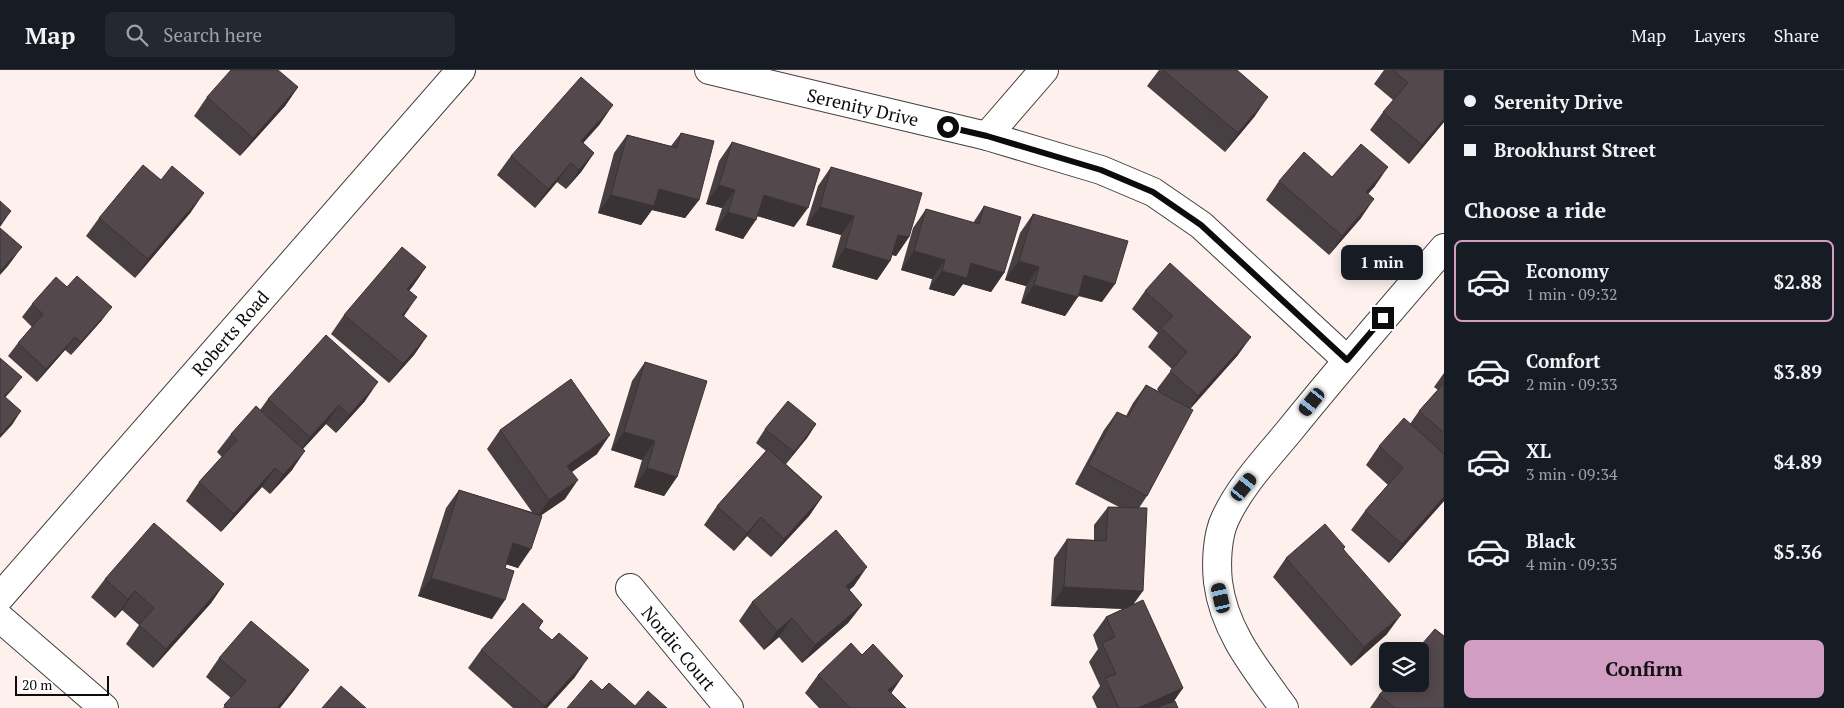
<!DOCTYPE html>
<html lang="en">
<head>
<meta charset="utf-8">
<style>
	body { margin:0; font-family:"PT Serif",serif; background:#242831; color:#f1f3f6; height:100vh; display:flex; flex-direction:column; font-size:19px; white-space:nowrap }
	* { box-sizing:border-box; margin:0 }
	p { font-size:16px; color:#9ea1a6 }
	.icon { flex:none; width:28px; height:28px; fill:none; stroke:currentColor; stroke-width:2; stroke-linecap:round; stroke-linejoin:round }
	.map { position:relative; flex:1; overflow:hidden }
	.panel { display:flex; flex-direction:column; background:#171b24; width:400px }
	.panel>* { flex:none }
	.hud { display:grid; align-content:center; height:110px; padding:0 20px; background:#171b24 }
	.controls { position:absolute; left:1379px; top:572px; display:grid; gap:10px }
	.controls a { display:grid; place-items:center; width:50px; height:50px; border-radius:8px; background:#171b24; box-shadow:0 2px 12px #0003; font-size:25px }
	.scale { position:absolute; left:15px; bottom:12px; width:94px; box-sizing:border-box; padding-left:5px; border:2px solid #0c0c0c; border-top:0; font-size:14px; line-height:18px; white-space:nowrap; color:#0c0c0c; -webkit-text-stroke:4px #fff; paint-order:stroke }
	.end { position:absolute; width:22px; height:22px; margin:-11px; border:6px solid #0c0c0c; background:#fff; box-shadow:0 0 0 2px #fff }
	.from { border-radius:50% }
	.bubble { position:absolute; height:35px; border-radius:8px; background:#171b24; box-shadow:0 2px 12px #0003; font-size:16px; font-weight:700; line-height:35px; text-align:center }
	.car { position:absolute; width:15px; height:30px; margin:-15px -8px; border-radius:6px; box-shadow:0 0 4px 1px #0007; background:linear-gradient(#222 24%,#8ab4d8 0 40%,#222 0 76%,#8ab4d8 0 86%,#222 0) }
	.hud b { display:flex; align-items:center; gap:18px; height:48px; font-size:19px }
	.hud b+b { border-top:1px solid #363941 }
	.hud i { width:12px; height:12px; background:#f1f3f6 }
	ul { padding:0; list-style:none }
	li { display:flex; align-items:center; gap:15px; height:82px; margin:0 10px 8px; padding:0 10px; border:2px solid transparent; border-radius:8px }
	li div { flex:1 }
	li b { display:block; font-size:19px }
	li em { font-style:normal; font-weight:700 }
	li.on { border-color:#d29dc2 }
	li>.icon { width:45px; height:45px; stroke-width:1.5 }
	h2 { padding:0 20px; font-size:22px; line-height:60px }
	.primary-button { display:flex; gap:10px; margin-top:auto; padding:10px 20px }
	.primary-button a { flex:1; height:58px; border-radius:8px; background:#d29dc2; color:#111; font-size:20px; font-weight:700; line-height:58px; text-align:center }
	header { display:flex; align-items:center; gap:30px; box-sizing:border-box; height:70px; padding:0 25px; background:#171b24; border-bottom:1px solid #363941 }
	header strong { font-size:24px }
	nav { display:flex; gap:28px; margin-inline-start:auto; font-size:18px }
	.search { width:350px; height:45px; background:#242831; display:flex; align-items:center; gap:12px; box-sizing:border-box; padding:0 18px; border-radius:8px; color:#9ea1a6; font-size:19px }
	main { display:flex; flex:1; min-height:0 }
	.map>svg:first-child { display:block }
</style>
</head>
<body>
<header>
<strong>Map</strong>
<div class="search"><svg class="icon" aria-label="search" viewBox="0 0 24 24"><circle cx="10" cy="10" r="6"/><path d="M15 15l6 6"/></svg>Search here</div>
<nav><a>Map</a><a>Layers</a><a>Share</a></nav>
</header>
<main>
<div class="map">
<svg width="1444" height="638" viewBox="0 0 1444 638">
	<rect width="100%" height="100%" fill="#fdf0ed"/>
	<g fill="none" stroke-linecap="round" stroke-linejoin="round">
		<g stroke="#3f3f3f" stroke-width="30">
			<g id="minor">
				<path d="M709 0 987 66 1101 100 1153 122 1201 155 1347 290"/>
				<path d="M987 66 1044 0"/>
				<path d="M630 518 729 638"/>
				<path d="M0 527 461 0"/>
				<path d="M0 548 104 638"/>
				<path d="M1284 638C1256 599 1224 561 1218 512 1216 493 1217 466 1225 449 1240 416 1267 388 1290 360 1340 298 1392 238 1444 178"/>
			</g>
		</g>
		<use href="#minor" stroke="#fff" stroke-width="28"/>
	</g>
	<g fill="#473f41">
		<path d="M1159 0H1237L1255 46 1225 82 1147 16Z"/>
		<path d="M1384 0H1444V52L1409 94 1370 60 1383 42 1393 30 1374 14Z"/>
		<path d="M298 17 285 36 240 86 194 46 207 27Z"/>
		<path d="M600 54 583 73 594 83 581 102 566 119 557 112 535 138 497 105 511 86Z"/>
		<path d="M681 63 699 130 685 148 652 140 641 155 598 143 614 83 627 65 671 76Z"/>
		<path d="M732 72 794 157 757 146 743 169 715 160 722 138 706 134 719 91Z"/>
		<path d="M831 97 909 167 896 186 892 185 890 191 877 210 832 197 841 165 806 155 818 116Z"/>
		<path d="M1279 111 1375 116 1368 124 1361 148 1329 185 1266 130Z"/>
		<path d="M984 136 1004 203 991 222 963 214 954 226 929 219 932 209 901 200 913 158 926 139 973 153Z"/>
		<path d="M191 142 135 208 86 166 99 148Z"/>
		<path d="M1033 144 1102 232 1078 226 1065 246 1021 233 1026 216 1005 210 1020 163Z"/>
		<path d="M426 197 409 221 404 246 427 266 414 285 389 313 331 264 344 245Z"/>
		<path d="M1145 221 1238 285 1190 338 1147 426 1139 438 1134 534 1183 618 1173 631 1178 638H1097L1092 627 1100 616 1089 592 1098 579 1093 565 1106 547 1123 539 1051 536 1054 488 1067 469 1094 470V455L1108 437H1119L1075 414 1104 360 1117 342 1126 346 1133 333 1146 315 1159 322 1157 319 1172 299 1148 277 1158 263 1132 239Z"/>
		<path d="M32 234 102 250 71 285 65 280 37 312 8 286 18 273 32 257 22 247Z"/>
		<path d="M645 292 677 407 664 426 634 417 642 390 611 380 632 311Z"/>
		<path d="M1444 303V431L1389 493 1351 460 1365 441 1388 415 1366 395 1379 376 1410 354 1419 341 1438 320 1434 317Z"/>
		<path d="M268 329 365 331 336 363 326 354 303 379 292 400 270 424 262 417 221 462 186 431 199 412 222 387 217 382 231 364 260 340Z"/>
		<path d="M816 354 807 368 786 394 822 427 809 446 771 487 747 466 734 481 704 455 717 436 766 381 756 373 765 359Z"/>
		<path d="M500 360 597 384 572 402 565 429 541 445 518 498 506 494 492 549 418 526 446 438 459 420 532 442 487 379Z"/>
		<path d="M1344 479 1387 564 1351 596 1273 507 1286 488Z"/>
		<path d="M105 509 224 514 211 533 153 598 126 574 139 555 122 540 115 548 91 527Z"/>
		<path d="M854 516 849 520 862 535 848 553 802 593 779 567 764 580 739 551 752 532Z"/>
		<path d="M543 551 539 558 575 607 547 638H513L468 598 481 580Z"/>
		<path d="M219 588 295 619 280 638H223L231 628 206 607Z"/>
		<path d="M818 605 891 623 906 638H819L805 623Z"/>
		<path d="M1379 625 1444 638H1370Z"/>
	</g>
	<g fill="#3a3335">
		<path d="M298 17 285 36 240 86 253 68Z"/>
		<path d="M1268 27 1255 46 1225 82 1238 63Z"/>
		<path d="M613 35 600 54 568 90 581 71Z"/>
		<path d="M1444 49V52L1409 94 1422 75Z"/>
		<path d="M594 83 581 102 566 119 579 100Z"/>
		<path d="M571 93 557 112 535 138 548 119Z"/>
		<path d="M1388 97 1375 116 1353 141 1366 122Z"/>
		<path d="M719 115 735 120 722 138 706 134Z"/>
		<path d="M659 119 699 130 685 148 652 140 641 155 598 143 611 125Z"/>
		<path d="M204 123 191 142 135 208 148 189Z"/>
		<path d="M764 125 808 138 794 157 751 144Z"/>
		<path d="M1374 129 1361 148 1329 185 1342 166Z"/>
		<path d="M820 137 854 146 841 165 806 155Z"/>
		<path d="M11 141 0 157V154Z"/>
		<path d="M728 142 756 150 743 169 715 160Z"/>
		<path d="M898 165 909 167 896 186 885 183Z"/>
		<path d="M22 177 8 196 0 205V201Z"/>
		<path d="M845 178 890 191 877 210 832 197Z"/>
		<path d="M914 181 945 190 932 209 901 200Z"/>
		<path d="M1019 191 1039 197 1026 216 1005 210Z"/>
		<path d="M971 193 1004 203 991 222 963 214 954 226 929 219 942 201Z"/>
		<path d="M426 197 413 216 394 238 407 219Z"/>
		<path d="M1084 205 1115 214 1102 232 1071 223Z"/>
		<path d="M1034 215 1078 227 1065 246 1021 233Z"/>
		<path d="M417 227 404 246 402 245Z"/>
		<path d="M112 237 102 250 71 285 81 272Z"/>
		<path d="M427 266 414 285 389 313 403 294Z"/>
		<path d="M75 267 65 280 37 312 46 299Z"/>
		<path d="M1251 267 1238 285 1185 345 1198 326Z"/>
		<path d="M22 307 12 320 0 333 4 326Z"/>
		<path d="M378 312 365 331 336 363 349 345Z"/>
		<path d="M339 335 326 354 297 385 310 367Z"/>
		<path d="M21 341 12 355 0 368V365Z"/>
		<path d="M816 354 807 368 784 396 794 382Z"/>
		<path d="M624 362 655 371 642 390 611 380Z"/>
		<path d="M610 365 597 384 554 414 567 396Z"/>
		<path d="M305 381 292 400 270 424 283 405Z"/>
		<path d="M275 398 262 417 221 462 234 444Z"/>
		<path d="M647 398 677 407 664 426 634 417Z"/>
		<path d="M578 410 565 429 536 449 549 430Z"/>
		<path d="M822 427 809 446 771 487 784 469Z"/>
		<path d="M1444 427V431L1389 493 1402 474Z"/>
		<path d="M761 447 747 466 734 481 747 463Z"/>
		<path d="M513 473 531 479 518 498 499 492Z"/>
		<path d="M867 497 854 516 832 534 846 516Z"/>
		<path d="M431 508 505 530 492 549 418 526Z"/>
		<path d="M224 514 211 533 153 598 166 579Z"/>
		<path d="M1064 517 1143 521 1130 539 1051 536Z"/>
		<path d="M135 521 122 540 115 548 128 529Z"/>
		<path d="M862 535 848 553 802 593 815 575Z"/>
		<path d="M1401 545 1387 564 1351 596 1364 577Z"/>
		<path d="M792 548 779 567 764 580 777 561Z"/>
		<path d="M588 588 575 607 547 638H543Z"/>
		<path d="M309 600 295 619 280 638H277Z"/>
		<path d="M903 606 890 625 888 620Z"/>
		<path d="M1183 618 1170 637 1166 638H1138Z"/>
	</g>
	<g fill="#53494c" stroke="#3a3335">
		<path d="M231 0H278L298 17 253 68 207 27Z"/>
		<path d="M1163 0H1237L1268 27 1238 63Z"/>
		<path d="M1393 0H1444V49L1422 75 1383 42 1408 13Z"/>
		<path d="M581 7 613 35 581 71 594 83 579 100 571 93 548 119 511 86Z"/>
		<path d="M681 63 714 71 699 130 659 119 654 136 611 125 627 65 677 78Z"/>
		<path d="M732 72 820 99 808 138 764 125 756 150 728 142 735 120 719 115Z"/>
		<path d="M1361 74 1388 97 1366 122 1374 129 1342 166 1279 111 1304 82 1332 107Z"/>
		<path d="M143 95 161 110 172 96 204 123 148 189 99 148Z"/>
		<path d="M831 97 922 123 909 167 898 165 890 191 845 178 854 146 820 137Z"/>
		<path d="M0 131 11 141 0 154Z"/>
		<path d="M984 136 1021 147 1004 203 971 193 967 208 942 201 945 190 914 181 926 139 979 154Z"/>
		<path d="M1033 144 1128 171 1115 214 1084 205 1078 227 1034 215 1039 197 1019 191Z"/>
		<path d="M0 158 22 177 0 201Z"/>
		<path d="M402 177 426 197 407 219 417 227 402 245 427 266 403 294 344 245Z"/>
		<path d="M1170 193 1251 267 1198 326 1170 301 1187 282 1161 258 1173 246 1145 221Z"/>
		<path d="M77 206 112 237 81 272 75 267 46 299 18 273 43 244 32 234 56 207 67 217Z"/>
		<path d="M326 265 378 312 349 345 339 335 310 367 268 329Z"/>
		<path d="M0 288 22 307 4 326 21 341 0 365Z"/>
		<path d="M645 292 707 311 677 407 647 398 655 371 624 362Z"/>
		<path d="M571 309 610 365 567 396 578 410 549 430 500 360Z"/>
		<path d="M1444 313V363L1419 341Z"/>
		<path d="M1146 315 1193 340 1147 426 1088 395 1117 342 1128 347Z"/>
		<path d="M788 331 816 354 794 382 765 359Z"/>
		<path d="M256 336 305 381 283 405 275 398 234 444 199 412 237 370 231 364Z"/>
		<path d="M1404 348 1444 384V427L1402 474 1365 441 1403 398 1379 376Z"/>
		<path d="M768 379 822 427 784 469 761 447 747 463 717 436Z"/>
		<path d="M459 420 542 446 531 479 513 473 505 498 514 501 505 530 431 508Z"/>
		<path d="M1108 437 1147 438 1143 521 1064 517 1067 469 1106 471Z"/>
		<path d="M154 453 224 514 166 579 139 555 154 538 135 521 128 529 105 509Z"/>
		<path d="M1325 454 1345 477 1343 479 1401 545 1364 577 1286 488Z"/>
		<path d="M836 460 867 497 846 516 862 535 815 575 792 548 777 561 752 532Z"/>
		<path d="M1143 530 1183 618 1138 638H1119L1105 608 1116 604 1102 573 1115 567 1106 547Z"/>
		<path d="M523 533 543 551 538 558 552 570 559 563 588 588 545 636 481 580Z"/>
		<path d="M251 551 309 600 277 638H227L224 635 246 611 219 588Z"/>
		<path d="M1435 559 1444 566V638H1395L1379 625 1389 614H1420V581H1416Z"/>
		<path d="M851 573 862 585 873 574 903 606 888 620 906 638H850L818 605Z"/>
		<path d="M591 610 602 620 609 613 635 636 648 621 667 638H567Z"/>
		<path d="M341 616 366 638H322Z"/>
		<path d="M1175 631 1178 638H1156Z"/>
	</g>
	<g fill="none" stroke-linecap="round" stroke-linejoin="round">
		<path stroke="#0c0c0c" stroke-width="6" d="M948 57 987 66 1101 100 1153 122 1201 155 1347 290 1383 248"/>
	</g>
	<g text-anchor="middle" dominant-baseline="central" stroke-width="5" stroke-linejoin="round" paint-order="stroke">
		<g font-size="18" fill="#0c0c0c" stroke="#fff">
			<text transform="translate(863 37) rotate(13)">Serenity Drive</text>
			<text transform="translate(230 263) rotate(-49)">Roberts Road</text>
			<text transform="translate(679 578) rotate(50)">Nordic Court</text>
		</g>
	</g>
</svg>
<div class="controls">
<a><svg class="icon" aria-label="layers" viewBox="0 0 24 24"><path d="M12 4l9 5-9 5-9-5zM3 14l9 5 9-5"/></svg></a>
</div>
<div class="scale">20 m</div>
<i class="end from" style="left:948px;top:57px"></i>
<i class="end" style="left:1383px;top:248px"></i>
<div class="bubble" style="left:1341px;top:175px;width:82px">1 min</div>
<i class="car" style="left:1312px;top:332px;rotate:219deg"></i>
<i class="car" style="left:1244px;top:417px;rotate:39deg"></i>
<i class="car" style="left:1221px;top:528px;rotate:347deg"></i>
</div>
<section class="panel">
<div class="hud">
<b><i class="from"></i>Serenity Drive</b>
<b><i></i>Brookhurst Street</b>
</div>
<h2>Choose a ride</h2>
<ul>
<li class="on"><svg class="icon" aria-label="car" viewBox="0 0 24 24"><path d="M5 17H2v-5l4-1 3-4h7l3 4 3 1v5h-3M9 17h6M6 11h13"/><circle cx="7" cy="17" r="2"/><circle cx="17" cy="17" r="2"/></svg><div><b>Economy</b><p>1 min · 09:32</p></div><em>$2.88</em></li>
<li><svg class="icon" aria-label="car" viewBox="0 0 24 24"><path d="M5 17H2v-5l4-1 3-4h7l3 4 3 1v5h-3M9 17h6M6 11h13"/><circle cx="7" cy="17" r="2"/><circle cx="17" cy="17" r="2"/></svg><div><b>Comfort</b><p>2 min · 09:33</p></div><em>$3.89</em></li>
<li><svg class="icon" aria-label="car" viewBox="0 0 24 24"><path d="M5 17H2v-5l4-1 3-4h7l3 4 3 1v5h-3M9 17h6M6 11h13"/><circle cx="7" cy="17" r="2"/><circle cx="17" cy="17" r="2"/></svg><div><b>XL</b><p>3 min · 09:34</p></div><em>$4.89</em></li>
<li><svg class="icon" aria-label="car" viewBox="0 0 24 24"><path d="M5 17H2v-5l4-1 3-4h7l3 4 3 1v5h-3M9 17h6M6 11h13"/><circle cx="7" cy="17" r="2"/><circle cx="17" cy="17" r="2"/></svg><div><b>Black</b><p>4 min · 09:35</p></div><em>$5.36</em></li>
</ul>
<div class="primary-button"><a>Confirm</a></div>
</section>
</main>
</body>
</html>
